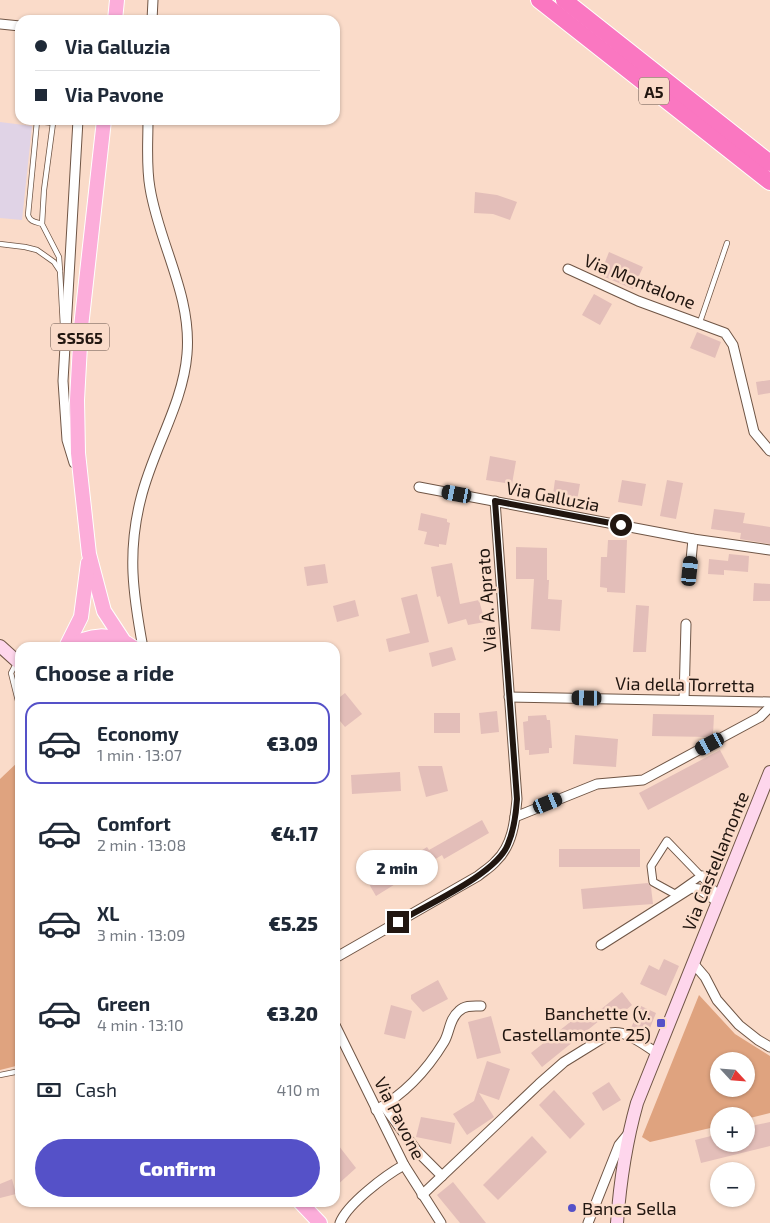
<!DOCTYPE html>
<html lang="en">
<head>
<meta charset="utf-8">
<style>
	body { margin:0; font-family:"Exo 2",sans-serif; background:#f6f6f7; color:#1f2937; height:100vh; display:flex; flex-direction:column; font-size:19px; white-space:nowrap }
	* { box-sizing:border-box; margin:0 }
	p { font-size:16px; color:#747a83 }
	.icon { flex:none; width:28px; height:28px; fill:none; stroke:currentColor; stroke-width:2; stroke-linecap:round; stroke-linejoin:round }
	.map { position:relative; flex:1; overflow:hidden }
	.drawer { position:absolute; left:15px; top:642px; width:325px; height:565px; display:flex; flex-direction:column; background:#fff; border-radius:15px; box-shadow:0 1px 4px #0004 }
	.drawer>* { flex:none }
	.top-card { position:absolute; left:15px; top:15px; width:325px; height:110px; border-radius:15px; box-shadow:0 1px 4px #0004; display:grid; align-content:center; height:110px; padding:0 20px; background:#fff }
	.needle { width:32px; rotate:116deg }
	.tools { position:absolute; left:710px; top:1052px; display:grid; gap:10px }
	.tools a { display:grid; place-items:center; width:45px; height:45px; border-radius:50%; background:#fff; box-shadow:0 1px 4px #0004; font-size:25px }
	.end { position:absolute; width:22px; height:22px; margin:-11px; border:6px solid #211610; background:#fff; box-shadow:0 0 0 2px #fff }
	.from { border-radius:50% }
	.bubble { position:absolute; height:35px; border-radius:18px; background:#fff; box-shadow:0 1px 4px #0004; font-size:16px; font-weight:800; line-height:35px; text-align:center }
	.car { position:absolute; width:15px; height:30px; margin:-15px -8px; border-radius:6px; box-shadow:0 0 4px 1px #0007; background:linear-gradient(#222 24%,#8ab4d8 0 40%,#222 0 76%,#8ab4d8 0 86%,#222 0) }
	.top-card b { display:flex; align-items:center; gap:18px; height:48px; font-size:19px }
	.top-card b+b { border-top:1px solid #e0e1e3 }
	.top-card i { width:12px; height:12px; background:#1f2937 }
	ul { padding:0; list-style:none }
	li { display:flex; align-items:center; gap:15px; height:82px; margin:0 10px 8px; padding:0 10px; border:2px solid transparent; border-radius:15px }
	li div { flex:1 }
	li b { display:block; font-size:19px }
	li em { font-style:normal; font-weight:800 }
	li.active { border-color:#5551c8 }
	li>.icon { width:45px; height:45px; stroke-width:1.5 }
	h2 { padding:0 20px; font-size:22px; line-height:60px }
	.pay { display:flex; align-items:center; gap:12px; height:55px; padding:0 20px; font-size:19px }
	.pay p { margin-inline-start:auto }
	.primary-button { display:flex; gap:10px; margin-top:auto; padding:10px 20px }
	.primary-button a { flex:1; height:58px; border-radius:30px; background:#5551c8; color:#fff; font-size:20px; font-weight:800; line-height:58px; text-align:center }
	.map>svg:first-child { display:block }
</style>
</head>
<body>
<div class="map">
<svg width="770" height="1223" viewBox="0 0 770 1223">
	<rect width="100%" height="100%" fill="#fadbc9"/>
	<path fill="#e0d3e6" d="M0 122 32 126 22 220 0 218Z"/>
	<g fill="#dfa37f" fill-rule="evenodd">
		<path d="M20 760V1065L0 1070V779Z"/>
		<path d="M699 995 735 1034 770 1056V1113L746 1119V1116H719V1126L650 1142 642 1137ZM746 1061V1089H719V1061Z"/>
	</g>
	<g fill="#e3beb9">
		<path d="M475 192 497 195 517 202 510 220 493 214 474 213Z"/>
		<path d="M609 252 643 267 633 289 600 275Z"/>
		<path d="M594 294 612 304 600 325 582 315Z"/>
		<path d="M697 332 721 342 715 358 690 348Z"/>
		<path d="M770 380V393L758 395 756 382Z"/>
		<path d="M490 456 516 461 512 484 486 480Z"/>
		<path d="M555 480 580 484 576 506 552 502Z"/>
		<path d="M622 480 646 484 642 506 618 502Z"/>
		<path d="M667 480 683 483 676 519 660 516Z"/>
		<path d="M714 509 745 513 743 523 770 527V544L740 539 741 533 711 529Z"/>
		<path d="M421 513 447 519V522L450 523 446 545 439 544V547L424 544 427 532 418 530Z"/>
		<path d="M608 540H627L625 593 607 592V588L600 587 601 557H607Z"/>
		<path d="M516 547 547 548V580H549L548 599 562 600 560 631 531 629 534 579H516Z"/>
		<path d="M729 554 749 556 748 572 724 570V575L708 574 709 559 728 561Z"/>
		<path d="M452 563 460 604 479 600 485 622 468 625 466 619 448 624 440 596 437 597 431 567Z"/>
		<path d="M325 564 328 583 307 586 304 567Z"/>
		<path d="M754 583 770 584V601H753Z"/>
		<path d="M417 594 429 642 389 652 386 639 410 633 401 598Z"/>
		<path d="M355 600 359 616 337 622 333 606Z"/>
		<path d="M636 605 649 606 646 652H633Z"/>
		<path d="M452 647 456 660 432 667 429 653Z"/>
		<path d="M345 693 362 714 345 727 335 715V701Z"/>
		<path d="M497 711 499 732 481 734 479 713Z"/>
		<rect x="434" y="713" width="26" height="20"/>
		<path d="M653 714 714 715 713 735 710 737 652 736Z"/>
		<path d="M546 715 547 720H550L552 748H549V753L529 755V750H525L523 722 528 721V716Z"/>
		<path d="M575 735 618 739 616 767 573 764Z"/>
		<path d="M720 750 729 767 648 810 639 793Z"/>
		<path d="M418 766H442L448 791 426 797Z"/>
		<path d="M400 772 401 791 352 794 351 775Z"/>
		<path d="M482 820 489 833 444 859 442 855 376 896 369 884 427 847 429 850Z"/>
		<rect x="559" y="849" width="81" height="18"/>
		<path d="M648 883 651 887 653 904 583 909 581 889Z"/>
		<path d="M664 959 679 966 666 996 640 984 649 965 659 970Z"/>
		<path d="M438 980 448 999 423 1012 411 999V995Z"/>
		<path d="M622 992 632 1005 610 1023 605 1016 542 1067 531 1053 588 1008 594 1015Z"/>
		<path d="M391 1005 412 1011 405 1039 384 1034Z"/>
		<path d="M641 1006 656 1013 646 1038 630 1030Z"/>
		<path d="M491 1016 501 1053 477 1059 468 1022Z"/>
		<path d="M487 1061 510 1069 499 1100 479 1093 494 1117 467 1135 453 1114 474 1101Z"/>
		<path d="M609 1082 621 1100 603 1111 592 1093Z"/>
		<path d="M554 1090 585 1124 570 1139 539 1105Z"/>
		<path d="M421 1117 455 1123 451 1144 416 1137Z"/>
		<path d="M770 1122V1146L701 1163 695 1140 719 1134V1144H746V1127Z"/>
		<path d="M532 1136 547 1152 498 1200 483 1185Z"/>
		<path d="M335 1141 356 1168 335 1187Z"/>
		<path d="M12 1179 16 1194 0 1198V1184Z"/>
		<path d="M453 1182 486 1223H460L437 1195Z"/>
	</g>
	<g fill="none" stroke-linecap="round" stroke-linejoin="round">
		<g stroke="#6f5545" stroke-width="6">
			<g id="service">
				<path d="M42 224C36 222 30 222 28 215L37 121 53 123 44 190 42 224 59 257 60 271"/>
				<path d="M0 244 25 247 37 250 54 262 60 271 63 326"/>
				<path d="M700 322 727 243"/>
				<path d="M17 662 11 673 20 709"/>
				<path d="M0 1075 20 1071"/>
			</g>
		</g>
		<g stroke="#6f5545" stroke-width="9">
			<path id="pedestrian" d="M702 875 675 894 653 882 651 866 667 841 720 896"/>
		</g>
		<g stroke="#6f5545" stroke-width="11">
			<g id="minor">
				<path d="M152 20 153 0"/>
				<path d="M0 24 20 26"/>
				<path d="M568 269 638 301 725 333 733 345 754 432 770 451"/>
				<path d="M74 463 67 440 63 381 78 120"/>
				<path d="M419 487 693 539 770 550"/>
				<path d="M690 571 693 539"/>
				<path d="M143 648C133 594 127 552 141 498 153 449 183 404 187 354 192 295 159 244 150 188 146 166 148 143 148 120"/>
				<path d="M509 697 770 702"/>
				<path d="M684 700 686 624"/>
				<path d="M515 817 597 784 643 780 760 717 770 707"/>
				<path d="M601 945 691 888 699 889 718 902"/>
				<path d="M335 958 478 876C484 871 491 867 496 861 513 845 515 820 517 799L495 501"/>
				<path d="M693 963 705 977 717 1000 739 1025 758 1040 770 1047"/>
				<path d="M335 1025 404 1165 441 1223"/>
				<path d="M384 1106 417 1151 442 1176"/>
				<path d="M376 1110C405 1094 427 1070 444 1042 450 1032 449 1019 459 1011 465 1005 473 1006 481 1006"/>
				<path d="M422 1195 539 1084 564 1062 611 1033C626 1030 644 1045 657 1053"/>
				<path d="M340 1223C347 1204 386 1175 404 1165"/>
				<path d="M588 1223 619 1145 628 1134"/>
			</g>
		</g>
		<g stroke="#6f5545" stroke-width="14">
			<g id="secondary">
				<path d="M0 646 20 664"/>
				<path d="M617 1223C620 1182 626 1142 637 1103L770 772"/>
			</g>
		</g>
		<g stroke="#fff" stroke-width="16">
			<g id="primary">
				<path d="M115 20 117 0"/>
				<path d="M104 120 81 327 77 400 78 453 89 554 104 611 123 640"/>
				<path d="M66 647 81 617 88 563"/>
				<path d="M66 648C90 634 110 631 134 648"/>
				<path d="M300 1202 320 1223"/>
			</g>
		</g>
		<g stroke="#fff" stroke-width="18">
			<g id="motorway">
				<path d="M539 0 770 182"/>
				<path d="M564 0 770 163"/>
			</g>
		</g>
		<use href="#service" stroke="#fff" stroke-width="4.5"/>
		<use href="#pedestrian" stroke="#fff" stroke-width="7"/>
		<use href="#minor" stroke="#fff" stroke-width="9"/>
		<use href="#secondary" stroke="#fed6ec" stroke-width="12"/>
		<use href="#primary" stroke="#fcadda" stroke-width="14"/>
		<use href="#motorway" stroke="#fa77c1" stroke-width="16"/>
	</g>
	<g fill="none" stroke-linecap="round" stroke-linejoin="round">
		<path stroke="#211610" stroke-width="6" d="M398 922C426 905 497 874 508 844 514 830 516 814 517 799L495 501 621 525"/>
	</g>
	<g fill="#5551c8" stroke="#fadbc9" stroke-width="2">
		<rect x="656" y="1018" width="10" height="10" rx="2.5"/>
		<circle cx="572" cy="1208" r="5"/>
	</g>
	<g text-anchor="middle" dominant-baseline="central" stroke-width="5" stroke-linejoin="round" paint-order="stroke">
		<g fill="#fadbc9" stroke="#625148" stroke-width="1">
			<rect x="639" y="77.5" width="30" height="27" rx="4"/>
			<rect x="51" y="323.5" width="58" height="27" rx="4"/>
		</g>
		<g font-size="16" font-weight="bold" fill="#211610">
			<text x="654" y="91">A5</text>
			<text x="80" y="337">SS565</text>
		</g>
		<g font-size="18" fill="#211610" stroke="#fadbc9">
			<text transform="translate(640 281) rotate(22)">Via Montalone</text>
			<text transform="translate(553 496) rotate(11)">Via Galluzia</text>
			<text transform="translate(486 600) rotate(-94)">Via A. Aprato</text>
			<text transform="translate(685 684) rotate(1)">Via della Torretta</text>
			<text transform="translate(715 861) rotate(-68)">Via Castellamonte</text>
			<text transform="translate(400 1118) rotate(63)">Via Pavone</text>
		</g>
		<g font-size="18" fill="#211610" stroke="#fadbc9" text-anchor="end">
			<text x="651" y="1013">Banchette (v.<tspan x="651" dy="21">Castellamonte 25)</tspan></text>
			<text x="582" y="1208" text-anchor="start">Banca Sella</text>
		</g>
	</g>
</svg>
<div class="tools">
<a><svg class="needle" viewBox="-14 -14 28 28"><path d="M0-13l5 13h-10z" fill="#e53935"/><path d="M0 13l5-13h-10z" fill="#747a83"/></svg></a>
<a>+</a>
<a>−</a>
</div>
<i class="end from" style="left:621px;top:525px"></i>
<i class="end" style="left:398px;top:922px"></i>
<div class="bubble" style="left:356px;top:850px;width:82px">2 min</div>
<i class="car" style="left:457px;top:494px;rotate:281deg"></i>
<i class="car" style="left:690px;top:571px;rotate:6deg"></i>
<i class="car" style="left:587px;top:698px;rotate:271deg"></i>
<i class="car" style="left:710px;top:744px;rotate:242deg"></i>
<i class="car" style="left:548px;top:803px;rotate:68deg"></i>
<div class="top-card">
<b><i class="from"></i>Via Galluzia</b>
<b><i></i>Via Pavone</b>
</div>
<section class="drawer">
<h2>Choose a ride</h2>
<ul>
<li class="active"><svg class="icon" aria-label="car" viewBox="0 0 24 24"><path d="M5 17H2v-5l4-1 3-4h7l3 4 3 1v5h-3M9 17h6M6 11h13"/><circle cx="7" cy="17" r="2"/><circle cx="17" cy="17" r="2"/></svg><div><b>Economy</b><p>1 min · 13:07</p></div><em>€3.09</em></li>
<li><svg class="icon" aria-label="car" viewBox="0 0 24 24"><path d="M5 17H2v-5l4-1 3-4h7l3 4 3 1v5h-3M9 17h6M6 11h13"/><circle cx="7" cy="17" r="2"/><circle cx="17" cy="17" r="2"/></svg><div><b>Comfort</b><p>2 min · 13:08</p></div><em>€4.17</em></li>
<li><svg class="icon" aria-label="car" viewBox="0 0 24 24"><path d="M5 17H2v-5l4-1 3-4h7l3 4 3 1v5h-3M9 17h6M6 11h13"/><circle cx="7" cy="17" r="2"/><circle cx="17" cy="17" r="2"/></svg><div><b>XL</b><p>3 min · 13:09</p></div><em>€5.25</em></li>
<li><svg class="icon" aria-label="car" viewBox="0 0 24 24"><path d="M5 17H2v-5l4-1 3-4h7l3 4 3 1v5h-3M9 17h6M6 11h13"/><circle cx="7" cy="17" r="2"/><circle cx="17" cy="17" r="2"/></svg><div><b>Green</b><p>4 min · 13:10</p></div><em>€3.20</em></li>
</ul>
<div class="pay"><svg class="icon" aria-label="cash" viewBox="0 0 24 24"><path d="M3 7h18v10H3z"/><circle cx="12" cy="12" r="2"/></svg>Cash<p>410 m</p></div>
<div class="primary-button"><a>Confirm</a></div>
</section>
</div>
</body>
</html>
